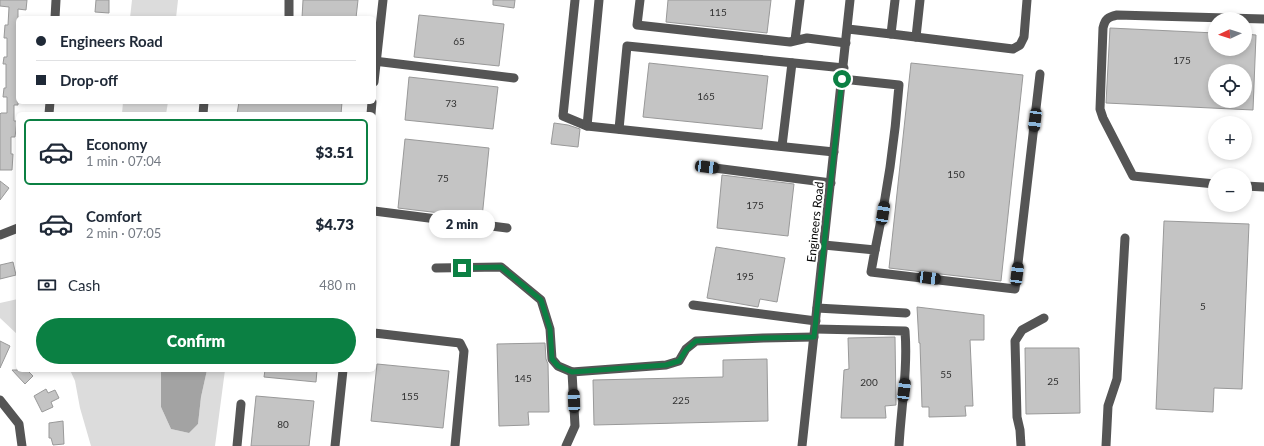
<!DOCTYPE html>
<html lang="en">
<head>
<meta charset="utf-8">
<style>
	body { margin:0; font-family:Lato,sans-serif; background:#f2f2f3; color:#1f2937; height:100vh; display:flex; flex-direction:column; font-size:15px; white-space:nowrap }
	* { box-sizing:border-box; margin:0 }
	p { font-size:13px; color:#747a83 }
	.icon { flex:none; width:22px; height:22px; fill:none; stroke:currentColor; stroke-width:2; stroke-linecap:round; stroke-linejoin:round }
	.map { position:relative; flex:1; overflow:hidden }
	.details { position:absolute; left:16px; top:112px; width:360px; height:260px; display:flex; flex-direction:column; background:#fff; border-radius:6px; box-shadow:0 2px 6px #0003 }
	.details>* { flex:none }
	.top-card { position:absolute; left:16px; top:16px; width:360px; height:88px; border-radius:6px; box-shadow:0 2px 6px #0003; display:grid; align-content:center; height:88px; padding:0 20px; background:#fff }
	.needle { width:26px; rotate:266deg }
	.tools { position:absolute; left:1208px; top:12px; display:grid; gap:8px }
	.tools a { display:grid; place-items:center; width:44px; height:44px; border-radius:50%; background:#fff; box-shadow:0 2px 6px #0003; font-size:20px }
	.end { position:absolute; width:18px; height:18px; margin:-9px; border:5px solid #0b8043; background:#fff; box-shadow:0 0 0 2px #fff }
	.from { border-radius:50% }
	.bubble { position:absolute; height:28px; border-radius:14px; background:#fff; box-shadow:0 2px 6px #0003; font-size:13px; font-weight:800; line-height:28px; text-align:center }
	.car { position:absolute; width:12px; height:24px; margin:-12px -6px; border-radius:5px; box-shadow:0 0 3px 1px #0007; background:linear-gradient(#222 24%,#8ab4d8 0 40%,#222 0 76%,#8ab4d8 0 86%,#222 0) }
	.top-card b { display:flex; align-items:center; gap:14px; height:38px; font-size:15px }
	.top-card b+b { border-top:1px solid #e0e1e3 }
	.top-card i { width:10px; height:10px; background:#1f2937 }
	ul { padding:7px 0 0; list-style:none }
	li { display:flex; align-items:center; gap:12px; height:66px; margin:0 8px 6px; padding:0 12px; border:2px solid transparent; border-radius:6px }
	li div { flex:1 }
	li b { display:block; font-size:15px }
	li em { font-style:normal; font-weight:800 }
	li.selected { border-color:#0b8043 }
	li>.icon { width:36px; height:36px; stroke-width:1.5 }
	.pay { display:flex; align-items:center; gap:10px; height:44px; padding:0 20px; font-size:15px }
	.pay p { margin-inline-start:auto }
	.action { display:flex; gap:8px; margin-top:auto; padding:8px 20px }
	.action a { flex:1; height:46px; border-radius:24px; background:#0b8043; color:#fff; font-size:16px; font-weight:800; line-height:46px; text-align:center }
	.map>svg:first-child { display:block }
</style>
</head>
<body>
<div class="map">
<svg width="1264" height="446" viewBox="0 0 1264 446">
	<rect width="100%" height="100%" fill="#fff"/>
	<g fill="#dcdcdc">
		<path d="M132 0H178L176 18H130Z"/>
		<path d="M123 102H168L166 114H122Z"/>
		<path d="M18 299V335L0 318V303Z"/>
		<path d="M70 370H161V407L171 429 189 433 198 424 201 397 207 370H225L215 446H91L80 408 75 381Z"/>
	</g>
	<path fill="#a3a3a3" d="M161 370H207L201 397 198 424 189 433 171 429 161 407Z"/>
	<g fill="#c4c4c4" stroke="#999" fill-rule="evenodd">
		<path d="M0 0H27L26 10 18 9V105H14V121H17L15 137H11V154H13L12 170H0V114L1 113H7V97H3L4 88H6V64H3L4 57H7V38H4L5 25H8L9 7 0 6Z"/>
		<path d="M96 0H109V13L95 12Z"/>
		<path d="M303 0H358L356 18H302Z"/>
		<path d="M493 0H515L514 8 493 5Z"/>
		<path d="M668 0H771L767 33 666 22Z"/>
		<path d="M419 15 504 24 499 66 414 57Z"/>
		<path d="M1110 28 1215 33V49H1245V34L1256 35 1253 110 1106 103ZM1215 71H1245V101H1215Z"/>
		<path d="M649 63 768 76 762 129 643 117Z"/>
		<path d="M911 63 1023 75 1001 281 889 268Z"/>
		<path d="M409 77 498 87 493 129 405 120Z"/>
		<path d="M239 102H342L341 114H237Z"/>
		<path d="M554 123 568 125 580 129 578 147 551 144Z"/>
		<path d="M405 139 489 148 482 218 398 208Z"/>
		<path d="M722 175 794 184 788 236 717 228Z"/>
		<path d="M0 181 9 188 0 200Z"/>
		<path d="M1164 221 1249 224 1242 389 1214 388 1213 412 1156 409Z"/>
		<path d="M716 247 785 258 777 302 760 299 758 307 707 298Z"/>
		<path d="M13 262 16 275 0 279V265Z"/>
		<path d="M917 307 984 315V340H970L973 406H965L966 416 929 417V407H922L920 343H919Z"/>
		<path d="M895 337 896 405 885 406 886 418H841L844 370 849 369 848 338Z"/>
		<path d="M0 341 10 346 0 368Z"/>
		<path d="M545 343 546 359 548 364 549 412H528L529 425 499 426 497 344Z"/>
		<path d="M1025 348H1079L1080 413 1026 414Z"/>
		<path d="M767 359 768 421 594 425 593 380 723 377V360Z"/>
		<path d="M377 364 449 371 443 428 371 421Z"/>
		<path d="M12 370H27L33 376 25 384Z"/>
		<path d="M265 370H317L316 382 264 377Z"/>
		<path d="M46 389 48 393 55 390 59 398 51 402 53 407 42 412 34 396Z"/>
		<path d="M256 396 314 401 309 446H251Z"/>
		<path d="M63 421 64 444 53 445 51 438H49V423Z"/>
	</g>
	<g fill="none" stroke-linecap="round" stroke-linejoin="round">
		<g stroke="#555" stroke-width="9">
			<path d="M575 0 563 116 587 126 834 152"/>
			<path d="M640 0 637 25 790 42 807 38 846 43"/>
			<path d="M55 18 56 0"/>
			<path d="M289 18V0"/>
			<path d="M848 29 891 34 895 0"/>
			<path d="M891 34 1013 49 1020 45 1024 37 1027 0"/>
			<path d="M916 37 920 0"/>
			<path d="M795 40 800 0"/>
			<path d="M374 61 514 78"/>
			<path d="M842 79 899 85C895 140 887 195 875 250"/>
			<path d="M374 82 383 0"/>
			<path d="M49 114 50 102"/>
			<path d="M203 114 204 102"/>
			<path d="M371 114 372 102"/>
			<path d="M587 126 599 0"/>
			<path d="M619 129 627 46 844 68"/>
			<path d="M782 146 792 63"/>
			<path d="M707 167 831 183"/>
			<path d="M1215 184 1133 176 1103 118 1100 109 1103 28C1105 19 1108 17 1117 15L1264 19"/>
			<path d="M1245 186 1264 187"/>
			<path d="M374 211 507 228"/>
			<path d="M0 235 18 228"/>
			<path d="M824 245 875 250 871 272 1015 289 1040 74"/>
			<path d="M436 268 501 267 541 300 550 329 552 359 558 366 572 372"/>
			<path d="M693 305 816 321"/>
			<path d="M817 308 906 313"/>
			<path d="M815 329 905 331C908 370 901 408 899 446"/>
			<path d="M374 333 460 343 464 351 455 446"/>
			<path d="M0 400 19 424 22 446"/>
			<path d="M237 446 241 404"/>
			<path d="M335 446 343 370"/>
			<path d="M566 446 575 426 572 372 666 365 679 361 686 349 696 341 763 338 814 337"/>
			<path d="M802 446 850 0"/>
			<path d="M1021 446 1020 430 1017 417 1015 341 1022 330 1044 318"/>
			<path d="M1106 446 1108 406 1117 379 1125 238"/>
		</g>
	</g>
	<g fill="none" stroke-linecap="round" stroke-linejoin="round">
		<path stroke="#0b8043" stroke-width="5" d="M462 268 501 267 541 300 550 329 552 359 558 366 572 372 666 365 679 361 686 350 696 341 763 338 814 337 842 79"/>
	</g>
	<g text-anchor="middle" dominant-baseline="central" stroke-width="4" stroke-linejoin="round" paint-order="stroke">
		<g font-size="10" fill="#313131">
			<text x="718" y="12">115</text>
			<text x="459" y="41">65</text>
			<text x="1182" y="60">175</text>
			<text x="706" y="96">165</text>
			<text x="451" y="103">73</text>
			<text x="956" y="174">150</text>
			<text x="443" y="178">75</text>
			<text x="755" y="205">175</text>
			<text x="745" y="276">195</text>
			<text x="1203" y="306">5</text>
			<text x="946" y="374">55</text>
			<text x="523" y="378">145</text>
			<text x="1053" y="381">25</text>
			<text x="869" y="382">200</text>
			<text x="410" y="396">155</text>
			<text x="681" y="400">225</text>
			<text x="283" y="424">80</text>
		</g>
		<g font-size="12" fill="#000" stroke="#fff">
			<text transform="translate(815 222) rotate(-84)">Engineers Road</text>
		</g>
	</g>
</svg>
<div class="tools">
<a><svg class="needle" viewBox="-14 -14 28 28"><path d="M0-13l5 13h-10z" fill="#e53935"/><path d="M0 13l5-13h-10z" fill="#747a83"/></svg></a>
<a><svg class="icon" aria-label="locate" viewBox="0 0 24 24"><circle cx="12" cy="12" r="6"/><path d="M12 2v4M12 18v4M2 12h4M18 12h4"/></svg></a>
<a>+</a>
<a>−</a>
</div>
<i class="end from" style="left:842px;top:79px"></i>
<i class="end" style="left:462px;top:268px"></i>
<div class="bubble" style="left:429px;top:210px;width:66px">2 min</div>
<i class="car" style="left:1035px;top:120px;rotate:187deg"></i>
<i class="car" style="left:707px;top:167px;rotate:97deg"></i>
<i class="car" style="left:883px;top:213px;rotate:9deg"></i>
<i class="car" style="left:1017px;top:274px;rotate:7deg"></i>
<i class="car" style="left:929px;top:278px;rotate:97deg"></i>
<i class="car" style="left:904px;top:390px;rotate:7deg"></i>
<i class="car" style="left:574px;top:401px;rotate:358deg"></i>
<div class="top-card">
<b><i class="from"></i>Engineers Road</b>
<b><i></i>Drop-off</b>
</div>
<section class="details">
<ul>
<li class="selected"><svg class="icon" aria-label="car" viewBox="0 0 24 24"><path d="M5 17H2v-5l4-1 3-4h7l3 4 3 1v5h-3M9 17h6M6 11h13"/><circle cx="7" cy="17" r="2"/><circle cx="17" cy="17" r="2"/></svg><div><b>Economy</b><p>1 min · 07:04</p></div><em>$3.51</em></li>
<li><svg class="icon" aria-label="car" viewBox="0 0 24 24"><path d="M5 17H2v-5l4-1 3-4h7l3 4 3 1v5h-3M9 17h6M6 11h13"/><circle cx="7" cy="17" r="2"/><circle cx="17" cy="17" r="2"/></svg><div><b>Comfort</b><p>2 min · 07:05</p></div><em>$4.73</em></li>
</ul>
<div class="pay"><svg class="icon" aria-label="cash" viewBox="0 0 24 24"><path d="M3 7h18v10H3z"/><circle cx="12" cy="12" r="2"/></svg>Cash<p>480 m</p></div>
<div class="action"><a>Confirm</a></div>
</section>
</div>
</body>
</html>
